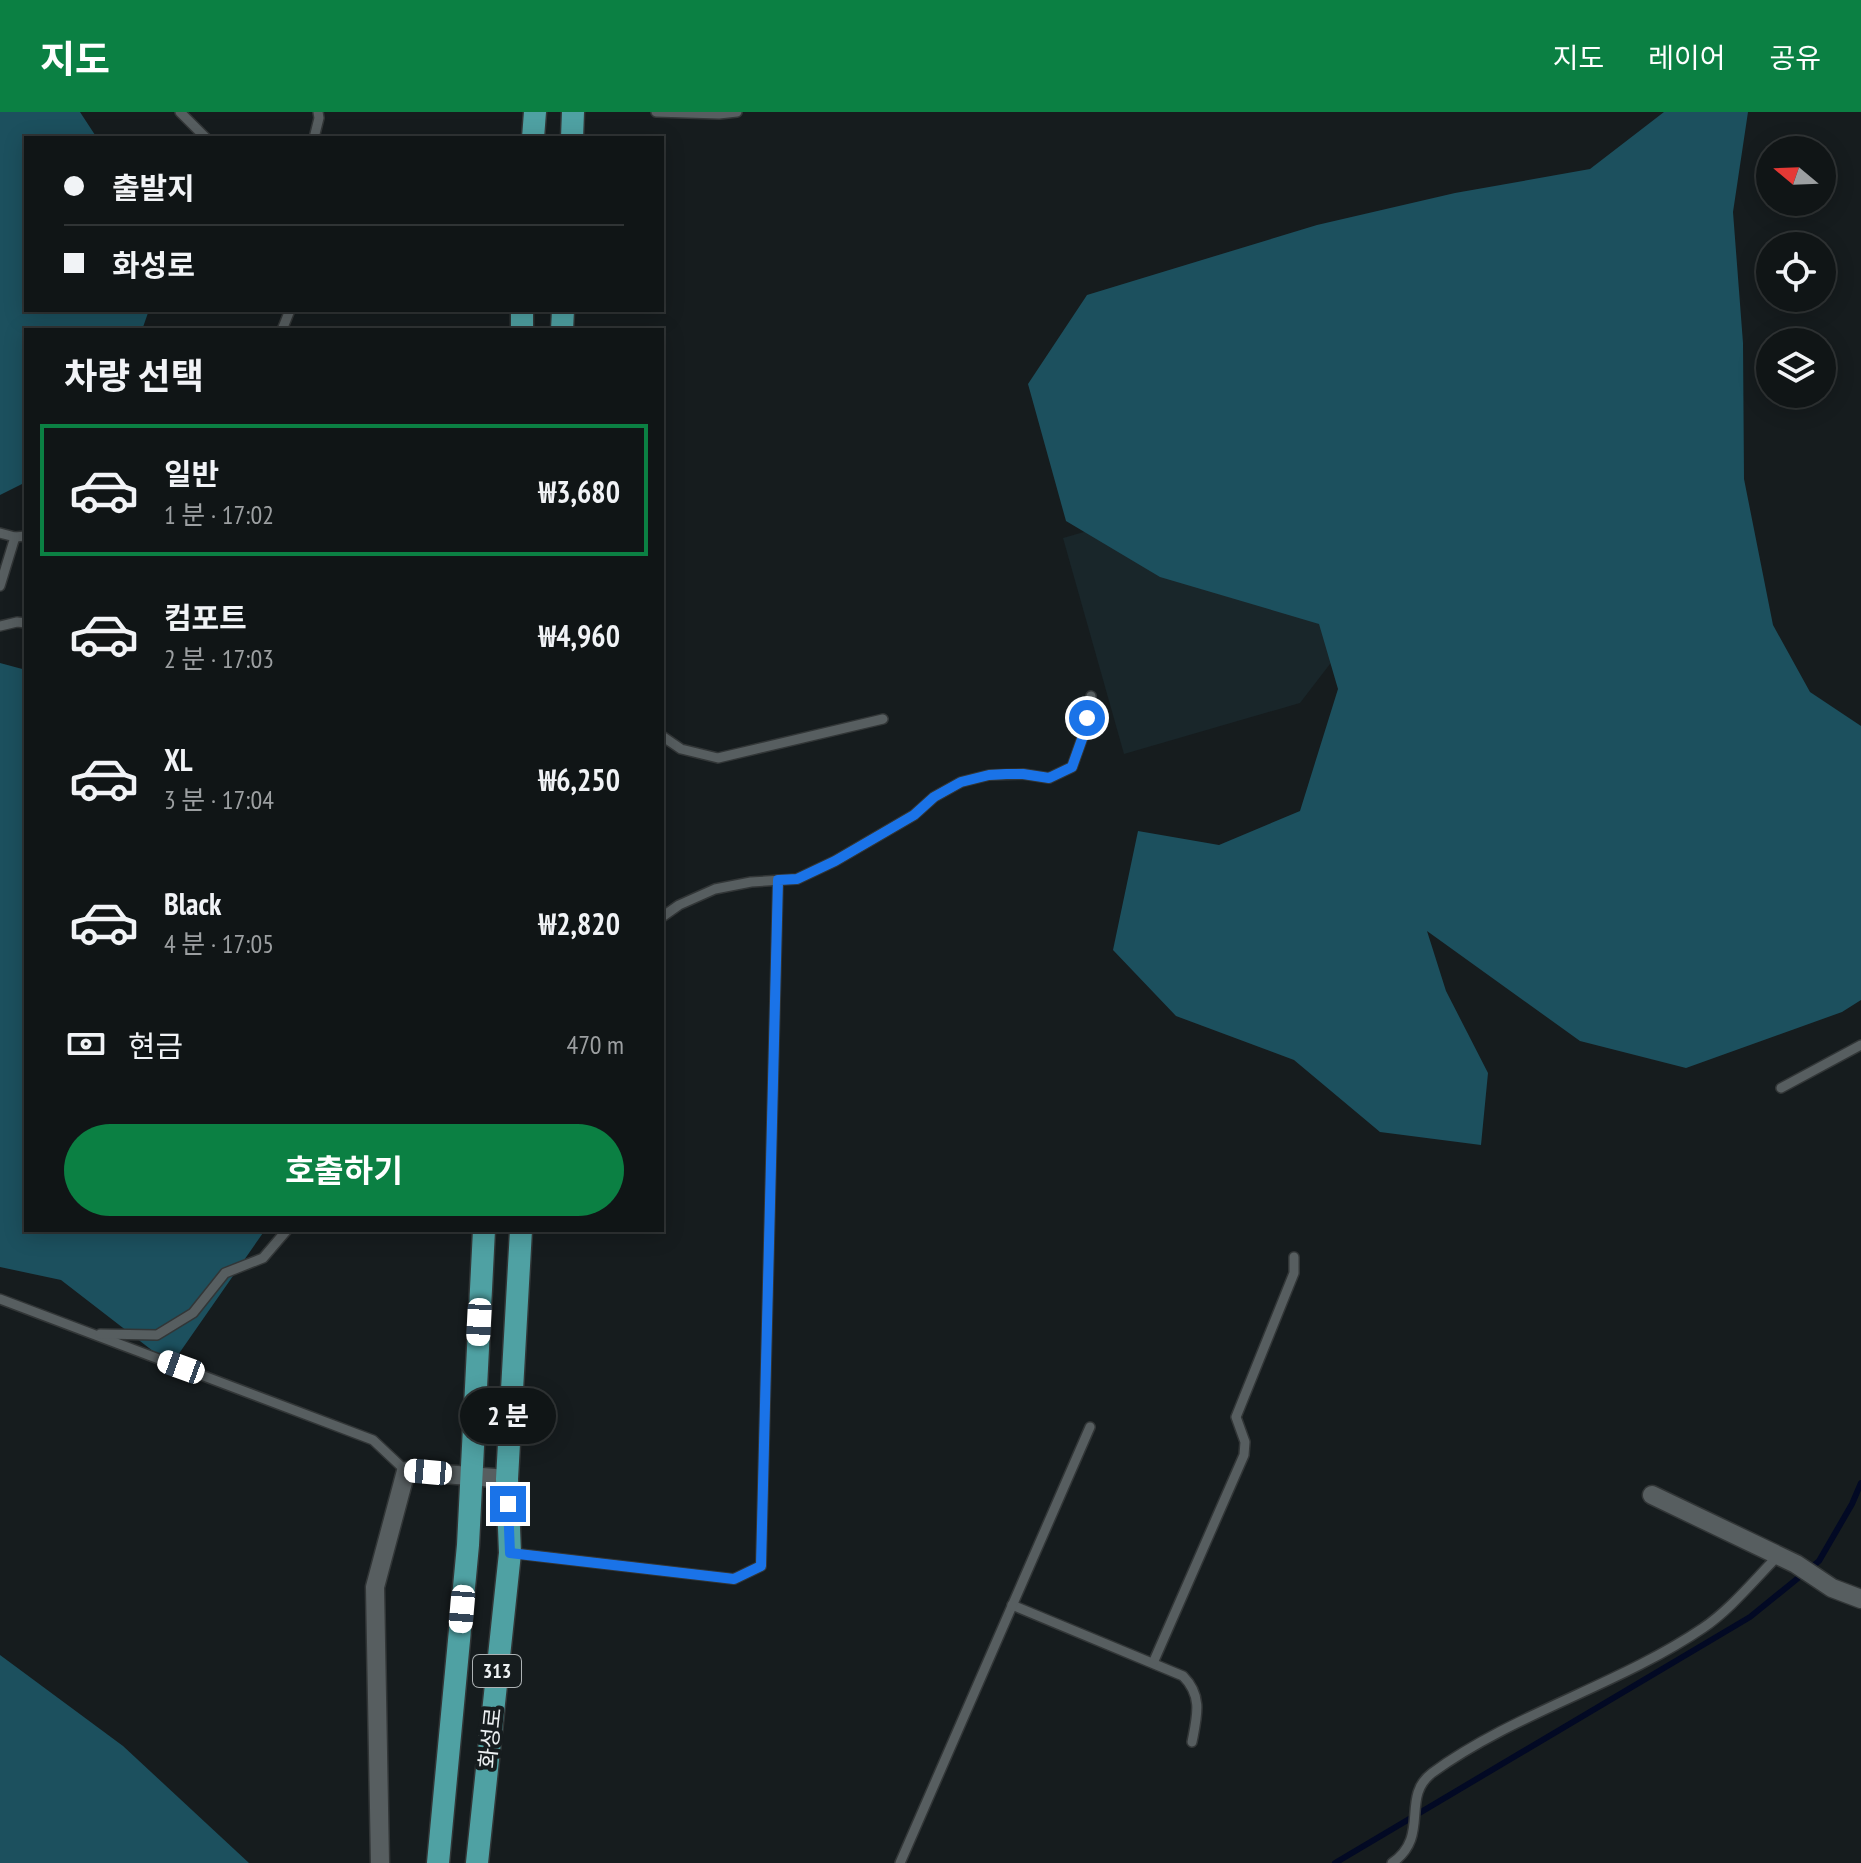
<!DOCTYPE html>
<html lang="ko">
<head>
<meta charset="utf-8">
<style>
	body { margin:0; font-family:"PT Sans Narrow","Noto Sans KR",sans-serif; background:#1e2223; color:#f1f3f6; height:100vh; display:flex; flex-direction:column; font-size:30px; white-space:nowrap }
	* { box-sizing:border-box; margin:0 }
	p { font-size:26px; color:#9c9fa1 }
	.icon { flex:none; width:44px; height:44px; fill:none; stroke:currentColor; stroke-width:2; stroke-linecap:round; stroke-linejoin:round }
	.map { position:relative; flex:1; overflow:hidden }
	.side { position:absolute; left:24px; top:216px; width:640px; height:904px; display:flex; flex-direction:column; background:#101516; border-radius:0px; box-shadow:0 4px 20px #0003,0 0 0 2px #303435 }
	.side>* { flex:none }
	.guide { position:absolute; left:24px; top:24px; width:640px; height:176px; border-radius:0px; box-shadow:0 4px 20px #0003,0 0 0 2px #303435; display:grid; align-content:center; height:176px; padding:0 40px; background:#101516 }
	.needle { width:52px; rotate:289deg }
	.fabs { position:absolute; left:1756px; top:24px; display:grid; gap:16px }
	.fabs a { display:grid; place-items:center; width:80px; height:80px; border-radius:50%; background:#101516; box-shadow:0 4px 20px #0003,0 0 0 2px #303435; font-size:40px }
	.end { position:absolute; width:36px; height:36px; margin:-18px; border:10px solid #1a73e8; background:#fff; box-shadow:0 0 0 4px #fff }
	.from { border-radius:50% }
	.bubble { position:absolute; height:56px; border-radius:28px; background:#101516; box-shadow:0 4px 20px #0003,0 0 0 2px #303435; font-size:26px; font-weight:700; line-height:56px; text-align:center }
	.car { position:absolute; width:24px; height:48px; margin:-24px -12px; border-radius:10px; box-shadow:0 0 6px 2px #0007; background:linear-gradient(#fff 24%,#345 0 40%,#fff 0 76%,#345 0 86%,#fff 0) }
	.guide b { display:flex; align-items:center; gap:28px; height:76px; font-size:30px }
	.guide b+b { border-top:2px solid #303435 }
	.guide i { width:20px; height:20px; background:#f1f3f6 }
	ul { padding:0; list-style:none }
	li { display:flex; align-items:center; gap:24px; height:132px; margin:0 16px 12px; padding:0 24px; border:4px solid transparent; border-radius:0px }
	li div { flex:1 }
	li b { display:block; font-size:30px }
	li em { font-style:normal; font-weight:700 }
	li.active { border-color:#0b8043 }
	li>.icon { width:72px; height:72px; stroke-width:1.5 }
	h2 { padding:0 40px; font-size:36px; line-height:96px }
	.pay { display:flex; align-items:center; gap:20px; height:88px; padding:0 40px; font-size:30px }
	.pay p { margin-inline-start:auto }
	.button { display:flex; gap:16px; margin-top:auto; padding:16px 40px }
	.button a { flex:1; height:92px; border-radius:48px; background:#0b8043; color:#fff; font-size:32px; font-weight:700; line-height:92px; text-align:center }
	header { display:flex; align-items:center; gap:48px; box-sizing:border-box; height:112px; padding:0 40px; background:#0b8043; color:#fff }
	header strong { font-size:38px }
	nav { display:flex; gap:44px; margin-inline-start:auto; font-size:28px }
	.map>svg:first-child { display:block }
</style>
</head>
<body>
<header>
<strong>지도</strong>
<nav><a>지도</a><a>레이어</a><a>공유</a></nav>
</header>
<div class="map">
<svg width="1861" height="1751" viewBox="0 0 1861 1751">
	<rect width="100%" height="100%" fill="#161c1e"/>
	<path fill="#19262a" d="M1369 338 1403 457 1300 591 1124 642 1063 426Z"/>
	<g fill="#1c505e">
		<path d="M0 0H80L97 26H26V198H149L142 218H26V370L0 383Z"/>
		<path d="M1664 0H1748L1733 100 1743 231 1744 367 1773 513 1810 580 1861 614V888L1842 900 1686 956 1580 929 1427 819 1446 879 1488 961 1481 1033 1380 1020 1294 948 1176 904 1113 838 1138 719 1219 733 1300 699 1338 577 1319 512 1160 465 1066 409 1028 272 1087 183 1317 113 1455 81 1590 57Z"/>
		<path d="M0 551 26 558V1118H265L171 1253 61 1168 0 1155Z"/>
		<path d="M0 1543 123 1634 249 1751H0Z"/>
	</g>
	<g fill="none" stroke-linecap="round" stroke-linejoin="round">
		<path stroke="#020924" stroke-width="6" d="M1335 1751 1750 1505 1819 1449 1852 1392 1861 1371"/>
		<g stroke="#323637" stroke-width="12">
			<g id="service">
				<path d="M180 0 206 26"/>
				<path d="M656 0 719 2 737 0"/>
				<path d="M314 26 319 6 318 0"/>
				<path d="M282 218 290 198"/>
				<path d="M0 421 15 425 26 424"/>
				<path d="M0 474 15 425"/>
				<path d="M0 514 17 510 26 511"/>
				<path d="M662 624 681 637 718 646 883 607"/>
				<path d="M662 805 679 793 715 777 751 770 797 767 835 749 914 703 934 685 961 670 989 663 1023 662 1049 666 1072 655 1082 627 1091 584"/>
				<path d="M1781 976 1861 933"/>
				<path d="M0 1187 373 1328 406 1359"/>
				<path d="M100 1222 157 1223 193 1201 225 1161 263 1146 287 1118"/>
				<path d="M511 1441 734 1467 761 1454 778 768"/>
				<path d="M1012 1493 1183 1564C1203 1584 1197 1604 1192 1630"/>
				<path d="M1153 1551 1244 1343 1245 1330 1236 1305 1294 1161V1145"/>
				<path d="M900 1751 1090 1315"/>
				<path d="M1392 1751C1431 1724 1400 1685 1432 1661 1514 1601 1619 1573 1703 1516 1731 1497 1754 1468 1778 1444"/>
			</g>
		</g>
		<g stroke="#323637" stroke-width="21">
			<g id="minor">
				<path d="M1652 1383 1796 1452 1832 1476 1861 1487"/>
				<path d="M380 1751 375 1475 406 1359 507 1367"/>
			</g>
		</g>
		<g stroke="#323637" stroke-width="25">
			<g id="primary">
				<path d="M533 26 535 0"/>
				<path d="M572 26 573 0"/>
				<path d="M522 218V198"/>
				<path d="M562 218 563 198"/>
				<path d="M438 1751 468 1433 484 1118"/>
				<path d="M477 1751 510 1441 507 1367 521 1118"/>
			</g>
		</g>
		<use href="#service" stroke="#575e60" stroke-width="9"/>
		<use href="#minor" stroke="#575e60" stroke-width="18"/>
		<use href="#primary" stroke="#4fa1a3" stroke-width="22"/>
	</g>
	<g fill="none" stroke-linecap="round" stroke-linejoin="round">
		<path stroke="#1a73e8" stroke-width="10" d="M508 1392 510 1441 734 1467 761 1454 778 768 797 767 835 749 914 703 934 685 961 670 989 663 1006 662H1023L1049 666 1072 655 1082 627 1087 606"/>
	</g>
	<g text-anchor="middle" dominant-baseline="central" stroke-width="8" stroke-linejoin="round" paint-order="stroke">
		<rect fill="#161c1e" stroke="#acb1b3" stroke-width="2" x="473" y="1543" width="48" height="32" rx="6"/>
		<g font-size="20" font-weight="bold" fill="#edf1f3">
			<text x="497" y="1559">313</text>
		</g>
		<g font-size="22" fill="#edf1f3" stroke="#161c1e">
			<text transform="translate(490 1626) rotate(-84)">화성로</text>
		</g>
	</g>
</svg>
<div class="fabs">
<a><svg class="needle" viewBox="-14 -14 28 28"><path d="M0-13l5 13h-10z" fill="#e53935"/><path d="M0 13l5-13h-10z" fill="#9c9fa1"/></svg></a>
<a><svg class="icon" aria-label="locate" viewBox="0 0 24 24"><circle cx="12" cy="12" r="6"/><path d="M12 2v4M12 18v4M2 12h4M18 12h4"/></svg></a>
<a><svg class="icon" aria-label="layers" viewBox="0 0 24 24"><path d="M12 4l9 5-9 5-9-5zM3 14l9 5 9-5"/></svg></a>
</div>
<i class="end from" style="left:1087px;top:606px"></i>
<i class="end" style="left:508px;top:1392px"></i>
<div class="bubble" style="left:460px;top:1276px;width:96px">2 분</div>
<i class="car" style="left:479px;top:1210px;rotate:183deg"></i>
<i class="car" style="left:181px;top:1255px;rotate:290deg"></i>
<i class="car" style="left:428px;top:1360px;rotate:275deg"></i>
<i class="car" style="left:462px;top:1497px;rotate:185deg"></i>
<div class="guide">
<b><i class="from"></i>출발지</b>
<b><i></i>화성로</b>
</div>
<section class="side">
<h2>차량 선택</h2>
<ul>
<li class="active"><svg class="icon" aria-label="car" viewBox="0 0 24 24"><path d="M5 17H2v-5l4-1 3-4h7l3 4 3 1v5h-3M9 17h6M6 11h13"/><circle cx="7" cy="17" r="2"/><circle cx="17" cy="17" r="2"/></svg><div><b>일반</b><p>1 분 · 17:02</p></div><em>₩3,680</em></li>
<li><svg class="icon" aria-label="car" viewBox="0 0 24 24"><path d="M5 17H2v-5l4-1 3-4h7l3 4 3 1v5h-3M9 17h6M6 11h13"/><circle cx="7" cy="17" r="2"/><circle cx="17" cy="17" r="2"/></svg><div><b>컴포트</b><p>2 분 · 17:03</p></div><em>₩4,960</em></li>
<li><svg class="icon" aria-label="car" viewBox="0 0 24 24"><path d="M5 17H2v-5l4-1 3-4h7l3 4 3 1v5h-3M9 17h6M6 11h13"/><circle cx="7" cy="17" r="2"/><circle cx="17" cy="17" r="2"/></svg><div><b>XL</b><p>3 분 · 17:04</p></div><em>₩6,250</em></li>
<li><svg class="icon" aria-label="car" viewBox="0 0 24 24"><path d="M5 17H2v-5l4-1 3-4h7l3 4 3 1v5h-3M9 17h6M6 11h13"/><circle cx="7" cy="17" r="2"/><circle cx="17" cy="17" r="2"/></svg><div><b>Black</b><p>4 분 · 17:05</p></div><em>₩2,820</em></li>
</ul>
<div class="pay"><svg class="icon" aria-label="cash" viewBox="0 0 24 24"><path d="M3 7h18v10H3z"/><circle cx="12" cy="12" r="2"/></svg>현금<p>470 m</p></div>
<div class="button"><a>호출하기</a></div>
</section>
</div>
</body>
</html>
